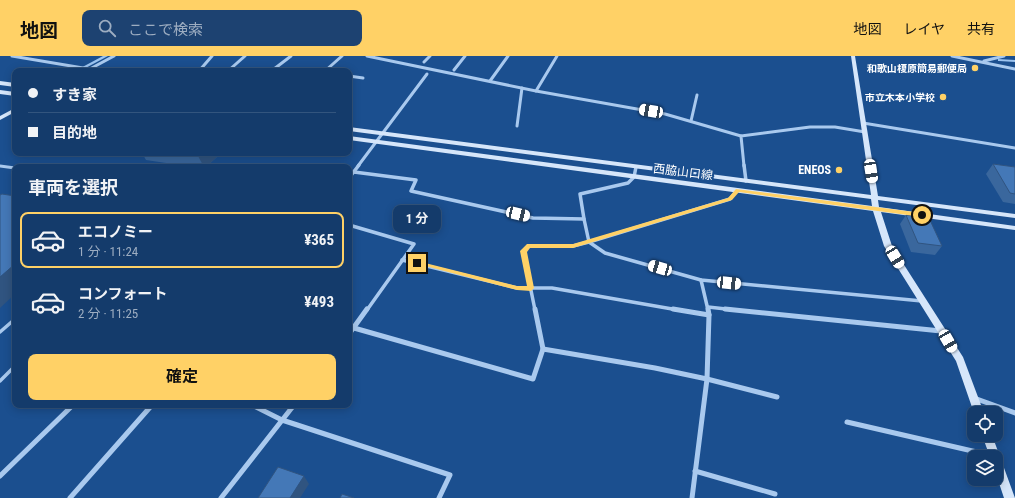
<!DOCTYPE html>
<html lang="ja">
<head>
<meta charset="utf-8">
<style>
	body { margin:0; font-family:"Roboto Condensed","Noto Sans JP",sans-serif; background:#1d4271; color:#f1f3f6; height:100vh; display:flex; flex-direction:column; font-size:15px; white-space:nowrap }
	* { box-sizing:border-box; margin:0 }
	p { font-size:13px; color:#9dadc1 }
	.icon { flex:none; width:22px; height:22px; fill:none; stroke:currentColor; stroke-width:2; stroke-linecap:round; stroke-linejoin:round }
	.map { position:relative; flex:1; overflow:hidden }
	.details { position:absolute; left:12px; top:108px; width:340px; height:244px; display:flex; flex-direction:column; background:#143b6b; border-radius:8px; box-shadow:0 2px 10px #0003,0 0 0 1px #33557e }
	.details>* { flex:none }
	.banner { position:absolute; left:12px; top:12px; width:340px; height:88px; border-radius:8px; box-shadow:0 2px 10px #0003,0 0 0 1px #33557e; display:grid; align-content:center; height:88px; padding:0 16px; background:#143b6b }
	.buttons { position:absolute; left:967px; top:350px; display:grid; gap:8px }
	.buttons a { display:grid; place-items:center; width:36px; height:36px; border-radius:8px; background:#143b6b; box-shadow:0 2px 10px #0003,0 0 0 1px #33557e; font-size:20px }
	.end { position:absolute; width:18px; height:18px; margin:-9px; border:5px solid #ffd166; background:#111; box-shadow:0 0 0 2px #111 }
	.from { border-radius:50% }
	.bubble { position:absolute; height:28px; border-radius:8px; background:#143b6b; box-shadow:0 2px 10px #0003,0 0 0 1px #33557e; font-size:13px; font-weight:700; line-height:28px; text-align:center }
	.car { position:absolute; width:12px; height:24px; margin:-12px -6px; border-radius:5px; box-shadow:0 0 3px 1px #0007; background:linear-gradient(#fff 24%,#345 0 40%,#fff 0 76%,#345 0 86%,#fff 0) }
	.banner b { display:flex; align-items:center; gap:14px; height:38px; font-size:15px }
	.banner b+b { border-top:1px solid #33557e }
	.banner i { width:10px; height:10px; background:#f1f3f6 }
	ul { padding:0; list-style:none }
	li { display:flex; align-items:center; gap:12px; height:56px; margin:0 8px 6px; padding:0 8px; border:2px solid transparent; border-radius:8px }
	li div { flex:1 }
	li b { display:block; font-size:15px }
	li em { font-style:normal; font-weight:700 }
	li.on { border-color:#ffd166 }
	li>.icon { width:36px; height:36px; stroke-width:1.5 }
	h2 { padding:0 16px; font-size:18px; line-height:48px }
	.cta { display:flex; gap:8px; margin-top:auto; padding:8px 16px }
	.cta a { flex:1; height:46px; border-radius:8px; background:#ffd166; color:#111; font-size:16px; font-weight:700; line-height:46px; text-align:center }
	header { display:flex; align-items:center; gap:24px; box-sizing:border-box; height:56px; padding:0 20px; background:#ffd166; color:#111 }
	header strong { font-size:19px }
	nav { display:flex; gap:22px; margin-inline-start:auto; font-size:14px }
	.search { width:280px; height:36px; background:#1d4271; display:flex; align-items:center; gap:10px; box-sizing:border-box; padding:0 14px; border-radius:8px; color:#9dadc1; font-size:15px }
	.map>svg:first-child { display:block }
</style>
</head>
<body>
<header>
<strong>地図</strong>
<div class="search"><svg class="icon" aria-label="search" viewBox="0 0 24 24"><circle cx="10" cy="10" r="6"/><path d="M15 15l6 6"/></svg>ここで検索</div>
<nav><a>地図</a><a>レイヤ</a><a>共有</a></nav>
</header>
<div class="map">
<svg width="1015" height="442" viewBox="0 0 1015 442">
	<rect width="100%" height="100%" fill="#1b4f8f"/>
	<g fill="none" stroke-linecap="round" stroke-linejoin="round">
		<g fill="#9cc4f0" fill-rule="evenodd">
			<path d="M103 0H108L80 15H75Z"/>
			<path d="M998 3 1015 4V6L999 5H998Z"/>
		</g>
		<path stroke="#a9c9ee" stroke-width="3" d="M0 110 15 112"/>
		<g stroke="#a9c9ee" stroke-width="3.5">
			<path d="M0 276 15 263"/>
			<path d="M0 325 15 310"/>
		</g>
		<g stroke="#a9c9ee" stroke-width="3">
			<path d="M12 0 89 13"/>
			<path d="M367 0 536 35 665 58 741 80"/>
			<path d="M952 0 1015 13"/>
			<path d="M984 5 1004 0"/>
			<path d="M424 6 430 0"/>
			<path d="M274 13 291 0"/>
			<path d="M88 14 114 0"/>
			<path d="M454 14 465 0"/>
			<path d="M199 15 212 0"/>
			<path d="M228 15 245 0"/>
			<path d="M325 15 342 0"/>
			<path d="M349 20 363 22"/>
			<path d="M490 25 508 0"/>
			<path d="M536 35 557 0"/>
			<path d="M691 65 697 39"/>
			<path d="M863 67 1015 92"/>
			<path d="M517 70 522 32"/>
			<path d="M358 110 427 18"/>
			<path d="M744 110 741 80 810 71H835L865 76"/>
		</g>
		<g stroke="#a9c9ee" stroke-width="3.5">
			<path d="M744 109 746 125"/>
			<path d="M354 116 416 124 411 135 533 162 584 163 580 138 628 127 634 121 636 111"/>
			<path d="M349 122 359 109"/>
			<path d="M584 163 589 186 730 143 737 134"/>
			<path d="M349 169 414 188 367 254"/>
			<path d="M402 204 517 232H552L678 254"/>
			<path d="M701 224 708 254"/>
			<path d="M708 251 735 254"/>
			<path d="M535 254 523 195 529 190H573L589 186 605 197 701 224 922 245"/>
		</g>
		<g stroke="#a9c9ee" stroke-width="5">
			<path d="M673 253 709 259"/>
			<path d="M725 253 941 275"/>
			<path d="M354 272 533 323 543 293 535 253"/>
			<path d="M349 278 367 253"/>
			<path d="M543 293 655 312 707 323 709 259 708 253"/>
			<path d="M974 342 1015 357"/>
			<path d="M252 349 282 364 450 419 439 442"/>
			<path d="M847 366 994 400"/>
			<path d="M695 415 775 438"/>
			<path d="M0 420 73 349"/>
			<path d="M70 442 152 349"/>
			<path d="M221 442 294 349"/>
			<path d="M692 442 707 323 777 341"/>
		</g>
		<g fill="#d6e6fa" fill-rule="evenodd">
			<path d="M851 0H855L878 140 1015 158V162L878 144 879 151 1015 170V174L881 156 892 190 963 301 984 357H974L956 305 884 190 873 155 349 84V80L872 150 871 143 349 75V71L871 139Z"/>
			<path d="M0 25 15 27V31L0 29Z"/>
			<path d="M0 34 15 36V40L0 38Z"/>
			<path d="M15 52V56L0 64V60Z"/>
			<path d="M982 379H992L1015 442H1004L996 418V401H990Z"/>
		</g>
	</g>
	<g fill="#3a679d">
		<path d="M142 97H218L219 99 206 111H193L146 104Z"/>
		<path d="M993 108 1015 111V148L1003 146 986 118Z"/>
		<path d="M906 159 942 190 935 199 911 196 900 168Z"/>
	</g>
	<g fill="#305480">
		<path d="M201 97H218L219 99 206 111H204L198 100Z"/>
		<path d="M15 208V238L0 252V221Z"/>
		<path d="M304 420 309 428 300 442H290Z"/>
	</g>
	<g fill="#4478b7" stroke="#305480">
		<path d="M179 97H201L198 100Z"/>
		<path d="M993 108 1015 111V138L1010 137Z"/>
		<path d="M2 138 15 140V195L13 197H15V208L0 221V139Z"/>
		<path d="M906 159 929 162 942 190 918 187Z"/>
		<path d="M278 411 304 420 290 442H258Z"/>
		<path d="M342 438 354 442H340Z"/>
	</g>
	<path fill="#ffd166" d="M736 133 922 157 925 159 922 161 739 136 732 144 573 192H530L527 196 534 232 531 235 517 234 414 207 417 205 517 230H527L520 195 527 188H573L728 142Z"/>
	<g fill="#ffd166" stroke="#1b4f8f" stroke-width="1.5">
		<circle cx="975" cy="12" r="4"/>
		<circle cx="943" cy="41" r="4"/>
		<circle cx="839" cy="114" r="4"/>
	</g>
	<g text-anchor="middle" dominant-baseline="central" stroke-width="4" stroke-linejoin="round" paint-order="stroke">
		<g font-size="10" font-weight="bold" fill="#fff" stroke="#1b4f8f" text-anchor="end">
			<text x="967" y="12">和歌山榎原簡易郵便局</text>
			<text x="935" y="41">市立木本小学校</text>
		</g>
		<g font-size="12" font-weight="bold" fill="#fff" stroke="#1b4f8f" text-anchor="end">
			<text x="831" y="114">ENEOS</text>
		</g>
		<g font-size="12" fill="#fff" stroke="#1b4f8f">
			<text transform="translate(683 116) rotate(7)">西脇山口線</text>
		</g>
	</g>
</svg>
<div class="buttons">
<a><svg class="icon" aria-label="locate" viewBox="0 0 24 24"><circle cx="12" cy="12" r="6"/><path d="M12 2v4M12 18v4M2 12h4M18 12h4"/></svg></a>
<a><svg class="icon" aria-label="layers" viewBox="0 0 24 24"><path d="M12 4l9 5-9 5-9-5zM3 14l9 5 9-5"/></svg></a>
</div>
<i class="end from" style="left:922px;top:159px"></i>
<i class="end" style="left:417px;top:207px"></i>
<div class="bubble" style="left:393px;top:149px;width:48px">1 分</div>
<i class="car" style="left:651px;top:55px;rotate:280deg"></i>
<i class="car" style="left:871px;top:115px;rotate:171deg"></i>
<i class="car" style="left:518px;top:158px;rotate:103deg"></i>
<i class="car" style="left:895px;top:201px;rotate:149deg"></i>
<i class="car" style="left:660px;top:212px;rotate:286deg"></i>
<i class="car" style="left:729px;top:227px;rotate:96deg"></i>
<i class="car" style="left:948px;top:285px;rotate:150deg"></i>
<div class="banner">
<b><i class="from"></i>すき家</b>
<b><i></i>目的地</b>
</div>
<section class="details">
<h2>車両を選択</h2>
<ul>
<li class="on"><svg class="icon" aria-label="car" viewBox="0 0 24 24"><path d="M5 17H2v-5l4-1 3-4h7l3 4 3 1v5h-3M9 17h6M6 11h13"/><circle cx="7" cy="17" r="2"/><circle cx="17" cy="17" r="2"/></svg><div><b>エコノミー</b><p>1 分 · 11:24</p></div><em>¥365</em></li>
<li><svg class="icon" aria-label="car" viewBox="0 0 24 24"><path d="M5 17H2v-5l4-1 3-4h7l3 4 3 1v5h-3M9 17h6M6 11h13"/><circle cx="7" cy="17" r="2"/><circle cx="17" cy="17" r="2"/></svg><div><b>コンフォート</b><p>2 分 · 11:25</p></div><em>¥493</em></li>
</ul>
<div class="cta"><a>確定</a></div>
</section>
</div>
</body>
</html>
